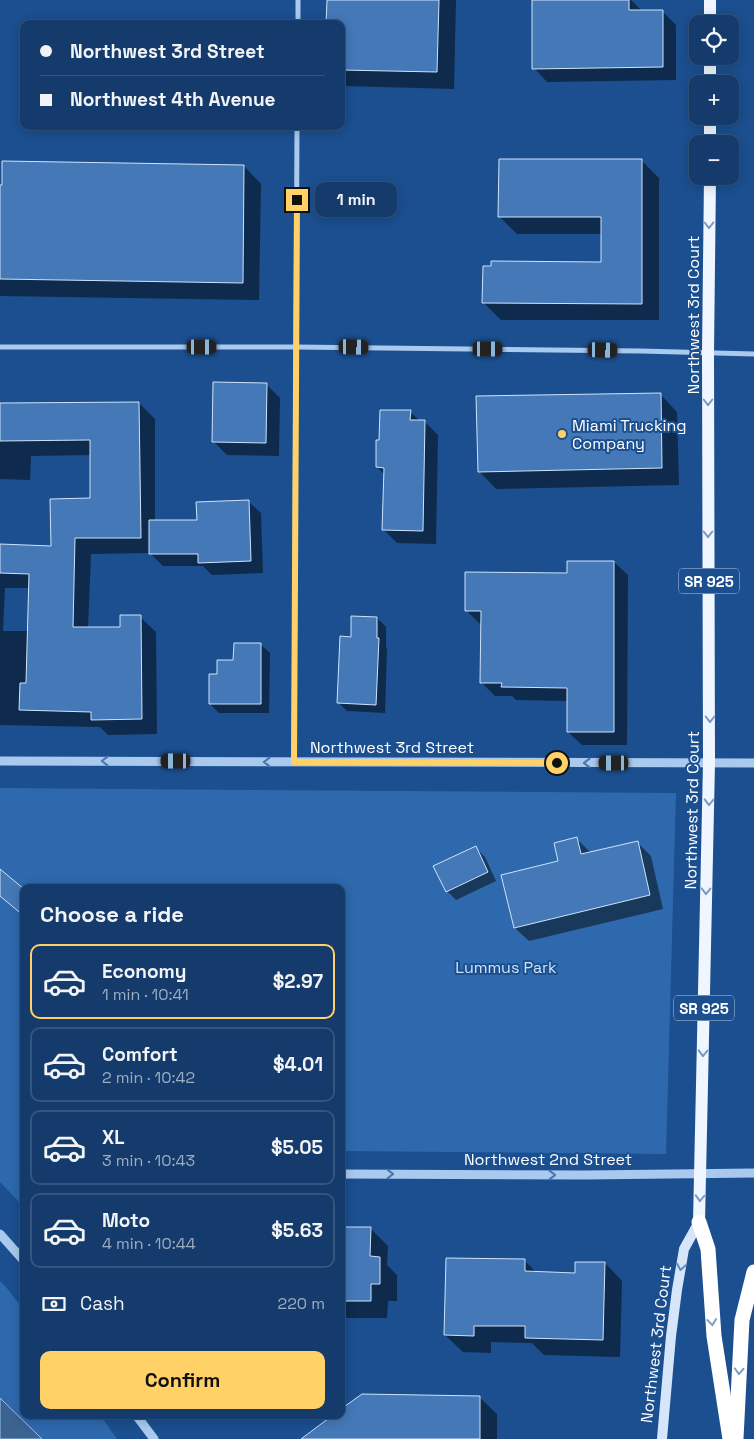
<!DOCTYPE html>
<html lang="en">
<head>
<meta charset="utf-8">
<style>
	body { margin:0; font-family:"Space Grotesk",sans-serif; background:#1d4271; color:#f1f3f6; height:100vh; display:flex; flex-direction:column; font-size:19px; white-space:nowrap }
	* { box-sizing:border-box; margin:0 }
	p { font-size:16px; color:#9dadc1 }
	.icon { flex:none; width:28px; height:28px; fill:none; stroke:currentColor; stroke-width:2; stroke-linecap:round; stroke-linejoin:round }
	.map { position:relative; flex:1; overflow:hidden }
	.sheet { position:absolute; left:20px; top:884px; width:325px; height:535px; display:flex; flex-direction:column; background:#143b6b; border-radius:10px; box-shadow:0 2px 12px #0003,0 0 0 1px #33557e }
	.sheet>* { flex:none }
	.guide { position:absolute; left:20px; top:20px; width:325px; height:110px; border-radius:10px; box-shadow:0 2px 12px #0003,0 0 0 1px #33557e; display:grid; align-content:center; height:110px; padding:0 20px; background:#143b6b }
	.tools { position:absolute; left:689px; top:15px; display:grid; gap:10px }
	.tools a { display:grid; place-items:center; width:50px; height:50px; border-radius:10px; background:#143b6b; box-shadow:0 2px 12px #0003,0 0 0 1px #33557e; font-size:25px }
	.end { position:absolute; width:22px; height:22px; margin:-11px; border:6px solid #ffd166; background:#111; box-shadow:0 0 0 2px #111 }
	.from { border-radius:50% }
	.bubble { position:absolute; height:35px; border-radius:10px; background:#143b6b; box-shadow:0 2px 12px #0003,0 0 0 1px #33557e; font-size:16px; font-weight:700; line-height:35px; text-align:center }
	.car { position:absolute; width:15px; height:30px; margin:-15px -8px; border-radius:6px; box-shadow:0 0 4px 1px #0007; background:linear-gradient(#222 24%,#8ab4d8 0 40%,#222 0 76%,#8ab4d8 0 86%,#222 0) }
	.guide b { display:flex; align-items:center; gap:18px; height:48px; font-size:19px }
	.guide b+b { border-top:1px solid #33557e }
	.guide i { width:12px; height:12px; background:#f1f3f6 }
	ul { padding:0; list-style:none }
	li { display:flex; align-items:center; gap:15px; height:75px; margin:0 10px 8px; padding:0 10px; border:2px solid #33557e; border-radius:10px }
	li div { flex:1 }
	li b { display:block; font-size:19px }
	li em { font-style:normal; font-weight:700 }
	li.active { border-color:#ffd166 }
	li>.icon { width:45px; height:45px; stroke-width:1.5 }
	h2 { padding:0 20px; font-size:22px; line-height:60px }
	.pay { display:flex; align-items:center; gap:12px; height:55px; padding:0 20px; font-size:19px }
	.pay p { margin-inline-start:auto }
	.button { display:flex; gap:10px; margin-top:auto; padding:10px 20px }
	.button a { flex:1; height:58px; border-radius:10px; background:#ffd166; color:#111; font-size:20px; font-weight:700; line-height:58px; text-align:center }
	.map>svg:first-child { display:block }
</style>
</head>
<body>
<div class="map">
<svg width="754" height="1439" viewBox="0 0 754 1439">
	<rect width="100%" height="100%" fill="#1b4f8f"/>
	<g fill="#2e69ad">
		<path d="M0 788 676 793 666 1154 341 1151V888H24V1207L0 1182Z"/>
		<path d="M0 1281 6 1287 24 1310V1415H100L117 1439H42L0 1398Z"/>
	</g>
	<path fill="#3c6290" stroke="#9cc4f0" d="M0 1398 42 1439H0Z"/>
	<g fill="#0007" fill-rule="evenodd">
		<path d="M328 0H456L454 89 344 86 341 83V24Z"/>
		<path d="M533 0H631L642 11H662L676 25V80L547 82 534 68Z"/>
		<path d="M642 161 659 178V320H501L484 303 603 263V234H517L500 217Z"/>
		<path d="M244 166 261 184 259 300 0 296V186Z"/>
		<path d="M266 384 280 398 279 456 227 455 213 441Z"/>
		<path d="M660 394 677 412 679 485 496 489 479 471Z"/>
		<path d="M0 403H15L16 404 139 403 155 419V521L198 522 248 501 261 513 263 573 212 575 203 566H163L150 553 91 554 88 628H121L140 617 156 632 157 734 108 735 100 727 0 725V546L52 547 92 500 91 455 31 456 30 480 0 479ZM5 588H30L29 631H3Z"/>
		<path d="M410 412 420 421H424L438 435 436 544 397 543 384 530 385 475 377 467 380 441Z"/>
		<path d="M614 562 628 575 627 745H582L568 732V701L516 700 512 696H495L481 682 482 624H480L466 610 568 574Z"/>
		<path d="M377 618 386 627V647L387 648 385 713 347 711 338 702 352 638Z"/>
		<path d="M260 644 270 653 269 713H219L210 704 219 675 235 661Z"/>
		<path d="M577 839 591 853 637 842 651 856 663 909 529 941 515 928Z"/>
		<path d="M476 848 485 857 496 881 456 900 447 891Z"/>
		<path d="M341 1228H370L388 1246 387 1265 397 1275V1301H388L387 1318H341Z"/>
		<path d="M525 1261 537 1273 576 1274 605 1263 622 1281 620 1357 544 1355 532 1343 491 1342V1353L463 1352 445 1335Z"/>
		<path d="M479 1397 497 1414V1439H303L335 1415Z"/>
	</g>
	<g fill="#4478b7" stroke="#cfe3fa">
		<path d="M327 0H439L437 72 341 70V24H326Z"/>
		<path d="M532 0H629V10H663V67L532 69Z"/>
		<path d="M499 159H642V304L482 303 483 266H491V261L601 262V217H498Z"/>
		<path d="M2 161 244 165 243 283 0 279V185H2Z"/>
		<path d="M213 382 267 383 266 443 212 442Z"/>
		<path d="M661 393 662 468 478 472 476 396Z"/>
		<path d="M139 402 141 538H75L73 627H120V615H141L142 719 91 720V712L19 710 20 683H26L29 574 0 573V544L51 546 50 499 90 498V440L0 441V403Z"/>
		<path d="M380 410H411L410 420H425L423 531 382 530 384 468 376 467V440H379Z"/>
		<path d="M249 500 251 561 198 563V554H149V520H197L196 502Z"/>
		<path d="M567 561H614V732H567V688L501 687 502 683H480L481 611H465V572L567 573Z"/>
		<path d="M351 616 377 617V638H379L376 705 337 703 340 636 351 637Z"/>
		<path d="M234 643H261V704H209V674H217V660H233Z"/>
		<path d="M577 837 581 854 638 841 650 895 514 928 501 875 558 861 554 843Z"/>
		<path d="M476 846 488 872 446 892 433 866Z"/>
		<path d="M0 869 24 889V916L0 896Z"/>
		<path d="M341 1227H371L370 1256 380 1257V1284H371V1301H341Z"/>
		<path d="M446 1258 525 1259V1271L575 1273V1262H605L603 1340 525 1338V1326H474V1336L444 1335Z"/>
		<path d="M362 1394 480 1396V1439H301L333 1415H341V1409Z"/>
	</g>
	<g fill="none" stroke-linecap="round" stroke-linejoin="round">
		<g stroke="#a9c9ee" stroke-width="5">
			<path d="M298 24V0"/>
			<path d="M0 347H296L641 351 754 354"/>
			<path d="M294 762 297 126"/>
		</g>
		<g stroke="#a9c9ee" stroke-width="9">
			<path d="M0 761 754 763"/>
			<path d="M341 1174 586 1175 754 1173"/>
			<path d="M0 1234 24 1261"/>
			<path d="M136 1415 154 1439"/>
		</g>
		<path stroke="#d6e6fa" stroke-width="10" d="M662 1439 671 1336 677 1290 684 1249 699 1222"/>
		<g stroke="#f0f6ff" stroke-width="12">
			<path d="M710 0V24"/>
			<path d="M710 56V84"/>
			<path d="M710 144V116"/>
			<path d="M699 1222 709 763 708 353 710 176"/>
		</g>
		<g stroke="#fff" stroke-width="15">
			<path d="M699 1222 708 1249 714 1336 730 1439"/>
			<path d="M736 1438 742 1320 754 1272"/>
		</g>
	</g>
	<defs><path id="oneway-chevron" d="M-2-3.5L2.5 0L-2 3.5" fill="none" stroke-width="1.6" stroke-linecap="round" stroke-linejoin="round" transform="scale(1.25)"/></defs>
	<g stroke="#7b9ac1">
		<use href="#oneway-chevron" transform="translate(709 225) rotate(90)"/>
		<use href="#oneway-chevron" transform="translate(708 402) rotate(90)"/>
		<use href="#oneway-chevron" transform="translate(708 534) rotate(90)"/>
		<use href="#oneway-chevron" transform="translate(710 719) rotate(90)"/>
		<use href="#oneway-chevron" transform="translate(709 802) rotate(91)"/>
		<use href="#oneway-chevron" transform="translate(706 891) rotate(91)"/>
		<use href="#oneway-chevron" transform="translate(703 1053) rotate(91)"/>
		<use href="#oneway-chevron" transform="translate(700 1198) rotate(92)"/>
	</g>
	<g stroke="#4674ac">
		<use href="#oneway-chevron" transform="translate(105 761) rotate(-180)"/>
		<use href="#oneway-chevron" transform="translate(267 762) rotate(-180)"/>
		<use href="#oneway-chevron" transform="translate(587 763) rotate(-180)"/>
		<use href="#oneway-chevron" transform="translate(390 1174)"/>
		<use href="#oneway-chevron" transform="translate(552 1175)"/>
	</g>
	<use stroke="#668bba" href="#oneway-chevron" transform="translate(681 1267) rotate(100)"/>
	<g stroke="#829ec1">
		<use href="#oneway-chevron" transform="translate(712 1322) rotate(84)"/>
		<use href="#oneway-chevron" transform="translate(739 1371) rotate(93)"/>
	</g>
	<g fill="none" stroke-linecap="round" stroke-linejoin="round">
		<path stroke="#ffd166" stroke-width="6" d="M297 200 294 762 557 763"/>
	</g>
	<circle fill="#ffd166" stroke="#1b4f8f" stroke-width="2" cx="562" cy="434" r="5"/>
	<g text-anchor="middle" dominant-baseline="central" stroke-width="4" stroke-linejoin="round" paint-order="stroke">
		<g fill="#1b4f8f" stroke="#bbcadd" stroke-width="1">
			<rect x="679" y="568.5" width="60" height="25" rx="4"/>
			<rect x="674" y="995.5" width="60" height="25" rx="4"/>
		</g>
		<g font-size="15" font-weight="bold" fill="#fff">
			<text x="709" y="581">SR 925</text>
			<text x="704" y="1008">SR 925</text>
		</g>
		<g font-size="16" fill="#fff" stroke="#1b4f8f">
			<text transform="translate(693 315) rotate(-90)">Northwest 3rd Court</text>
			<text x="392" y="747">Northwest 3rd Street</text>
			<text transform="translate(692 810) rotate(-89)">Northwest 3rd Court</text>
			<text x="548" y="1159">Northwest 2nd Street</text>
			<text transform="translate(656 1344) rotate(-83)">Northwest 3rd Court</text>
		</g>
		<g font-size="16" fill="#fff" stroke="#1b4f8f" text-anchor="start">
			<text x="572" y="425">Miami Trucking<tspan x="572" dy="18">Company</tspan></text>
		</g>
		<g font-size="16" fill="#cfe3fa" stroke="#1b4f8f">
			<text x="506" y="967">Lummus Park</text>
		</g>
	</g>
</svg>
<div class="tools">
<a><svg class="icon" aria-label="locate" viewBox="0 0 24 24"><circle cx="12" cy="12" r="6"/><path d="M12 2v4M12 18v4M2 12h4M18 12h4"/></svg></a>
<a>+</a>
<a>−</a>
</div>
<i class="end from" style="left:557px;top:763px"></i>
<i class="end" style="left:297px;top:200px"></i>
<div class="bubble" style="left:315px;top:182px;width:82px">1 min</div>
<i class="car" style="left:202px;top:347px;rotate:90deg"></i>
<i class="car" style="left:354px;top:347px;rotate:91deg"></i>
<i class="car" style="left:488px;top:349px;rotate:90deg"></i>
<i class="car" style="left:603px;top:350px;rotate:91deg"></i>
<i class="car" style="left:176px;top:761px;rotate:270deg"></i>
<i class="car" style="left:614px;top:763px;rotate:270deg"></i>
<div class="guide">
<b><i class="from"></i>Northwest 3rd Street</b>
<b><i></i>Northwest 4th Avenue</b>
</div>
<section class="sheet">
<h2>Choose a ride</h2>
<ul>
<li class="active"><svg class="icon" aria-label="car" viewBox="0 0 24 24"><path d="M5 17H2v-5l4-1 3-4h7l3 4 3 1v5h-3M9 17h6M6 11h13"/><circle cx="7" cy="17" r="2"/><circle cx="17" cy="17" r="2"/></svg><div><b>Economy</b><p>1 min · 10:41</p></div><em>$2.97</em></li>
<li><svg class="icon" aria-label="car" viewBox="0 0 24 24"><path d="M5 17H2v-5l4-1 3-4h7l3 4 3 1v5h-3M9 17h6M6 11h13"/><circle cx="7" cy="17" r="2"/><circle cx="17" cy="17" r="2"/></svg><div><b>Comfort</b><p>2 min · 10:42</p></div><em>$4.01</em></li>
<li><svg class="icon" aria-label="car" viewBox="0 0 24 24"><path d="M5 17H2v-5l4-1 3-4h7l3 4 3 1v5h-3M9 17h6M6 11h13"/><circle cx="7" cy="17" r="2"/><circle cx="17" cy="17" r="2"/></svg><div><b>XL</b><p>3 min · 10:43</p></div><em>$5.05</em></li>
<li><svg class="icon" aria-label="car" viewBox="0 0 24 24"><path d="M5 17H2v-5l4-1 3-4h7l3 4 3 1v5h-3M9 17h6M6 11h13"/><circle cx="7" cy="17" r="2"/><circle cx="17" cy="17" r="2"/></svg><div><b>Moto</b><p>4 min · 10:44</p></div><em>$5.63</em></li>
</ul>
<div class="pay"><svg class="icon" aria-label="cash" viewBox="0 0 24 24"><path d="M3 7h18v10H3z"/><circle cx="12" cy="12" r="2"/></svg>Cash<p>220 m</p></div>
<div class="button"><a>Confirm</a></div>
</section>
</div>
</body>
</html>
